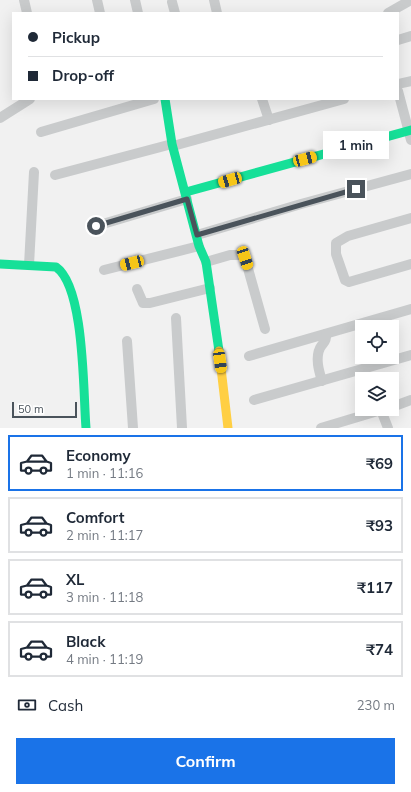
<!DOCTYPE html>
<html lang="en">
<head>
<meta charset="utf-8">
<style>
	body { margin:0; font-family:Mulish,sans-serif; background:#f2f2f3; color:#1f2937; height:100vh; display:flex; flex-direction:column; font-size:15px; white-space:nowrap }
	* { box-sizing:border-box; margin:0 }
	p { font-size:13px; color:#747a83 }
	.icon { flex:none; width:22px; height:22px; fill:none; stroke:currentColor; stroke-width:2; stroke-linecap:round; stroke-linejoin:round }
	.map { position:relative; height:428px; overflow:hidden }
	.panel { display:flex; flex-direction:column; background:#fff; flex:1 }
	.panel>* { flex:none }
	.banner { position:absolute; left:12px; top:12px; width:387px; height:88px; border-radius:0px; box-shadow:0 4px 16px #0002; display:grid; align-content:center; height:88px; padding:0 16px; background:#fff }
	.tools { position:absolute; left:355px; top:320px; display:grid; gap:8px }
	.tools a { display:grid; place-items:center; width:44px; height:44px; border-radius:0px; background:#fff; box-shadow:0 4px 16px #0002; font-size:20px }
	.scale { position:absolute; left:12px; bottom:10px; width:65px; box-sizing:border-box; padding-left:4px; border:2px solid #4a535b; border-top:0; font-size:11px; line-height:14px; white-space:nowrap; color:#4a535b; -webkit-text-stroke:3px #fff; paint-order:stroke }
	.end { position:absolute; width:18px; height:18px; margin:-9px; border:5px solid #4a535b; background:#fff; box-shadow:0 0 0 2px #fff }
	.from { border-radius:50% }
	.bubble { position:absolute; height:28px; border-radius:0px; background:#fff; box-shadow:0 4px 16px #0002; font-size:13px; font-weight:700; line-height:28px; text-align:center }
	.car { position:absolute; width:12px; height:24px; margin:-12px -6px; border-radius:5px; box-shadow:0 0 3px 1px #0007; background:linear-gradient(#f5c518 24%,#345 0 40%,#f5c518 0 76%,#345 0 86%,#f5c518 0) }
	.banner b { display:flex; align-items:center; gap:14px; height:38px; font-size:15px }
	.banner b+b { border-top:1px solid #e0e1e3 }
	.banner i { width:10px; height:10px; background:#1f2937 }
	ul { padding:7px 0 0; list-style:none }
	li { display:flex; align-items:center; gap:12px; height:56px; margin:0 8px 6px; padding:0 8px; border:2px solid #e0e1e3; border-radius:0px }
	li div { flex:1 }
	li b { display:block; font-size:15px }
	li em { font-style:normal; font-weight:700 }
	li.active { border-color:#1a73e8 }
	li>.icon { width:36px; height:36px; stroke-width:1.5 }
	.pay { display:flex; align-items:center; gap:10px; height:44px; padding:0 16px; font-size:15px }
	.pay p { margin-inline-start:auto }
	.cta { display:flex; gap:8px; margin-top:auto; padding:8px 16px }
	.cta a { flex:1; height:46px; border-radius:0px; background:#1a73e8; color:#fff; font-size:16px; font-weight:700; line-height:46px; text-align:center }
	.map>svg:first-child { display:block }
</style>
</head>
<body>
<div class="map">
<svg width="411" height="428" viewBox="0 0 411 428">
	<rect width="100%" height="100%" fill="#f1f1f1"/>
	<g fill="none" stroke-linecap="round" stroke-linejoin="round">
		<g stroke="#c9cbcc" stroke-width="10">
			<path d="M24 0 27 13"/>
			<path d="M97 0 100 13"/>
			<path d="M135 0 138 13"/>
			<path d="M214 0 217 13"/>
			<path d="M172 2 175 13"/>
			<path d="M388 13 411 0"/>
			<path d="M398 40 411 36"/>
			<path d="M398 84 411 81"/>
			<path d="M398 91 411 140"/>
			<path d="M262 99 269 120"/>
			<path d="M0 118 30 99"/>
			<path d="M41 132 154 99"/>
			<path d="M173 146 344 99"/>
			<path d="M55 175 172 144"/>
			<path d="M411 218 348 236 336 243V254L345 280 349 282 411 264"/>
			<path d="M96 226 187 199"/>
			<path d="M197 235 301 204 411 174"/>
			<path d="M206 262 230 255H241L245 258 265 329"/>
			<path d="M29 265 34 172"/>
			<path d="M104 270 199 246"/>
			<path d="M137 289 143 303H150L210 288"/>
			<path d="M176 318 182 428"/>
			<path d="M127 341 133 428"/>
			<path d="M249 356 411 309"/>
			<path d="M322 381C319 371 315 358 320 348 323 342 327 342 326 334"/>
			<path d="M254 400 411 355"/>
			<path d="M392 407 411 400"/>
			<path d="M385 409 381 410 388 428"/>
			<path d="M321 428 381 410"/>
		</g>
		<g stroke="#16e098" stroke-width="9">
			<path d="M165 99 172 144 199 246 206 262 219 351"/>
			<path d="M186 192 411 130"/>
			<path d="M0 264 56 267C85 287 83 393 86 428"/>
		</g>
		<path stroke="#ffcf43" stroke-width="9" d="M219 351 228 428"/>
	</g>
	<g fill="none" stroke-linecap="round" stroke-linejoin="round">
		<path stroke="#4a535b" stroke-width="5" d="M96 226 187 199 197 235 356 189"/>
	</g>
</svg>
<div class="tools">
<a><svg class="icon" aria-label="locate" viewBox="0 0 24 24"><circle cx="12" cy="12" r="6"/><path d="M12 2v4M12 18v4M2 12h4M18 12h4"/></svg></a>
<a><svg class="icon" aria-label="layers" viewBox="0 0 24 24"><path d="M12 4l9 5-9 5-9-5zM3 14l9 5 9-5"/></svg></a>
</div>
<div class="scale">50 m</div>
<i class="end from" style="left:96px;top:226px"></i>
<i class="end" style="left:356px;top:189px"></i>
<div class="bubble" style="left:323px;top:131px;width:66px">1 min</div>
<i class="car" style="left:305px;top:159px;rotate:75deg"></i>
<i class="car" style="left:230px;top:180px;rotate:254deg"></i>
<i class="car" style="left:245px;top:258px;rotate:162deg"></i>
<i class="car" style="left:132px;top:263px;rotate:256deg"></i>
<i class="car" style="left:220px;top:361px;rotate:172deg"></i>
<div class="banner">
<b><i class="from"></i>Pickup</b>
<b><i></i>Drop-off</b>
</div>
</div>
<section class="panel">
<ul>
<li class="active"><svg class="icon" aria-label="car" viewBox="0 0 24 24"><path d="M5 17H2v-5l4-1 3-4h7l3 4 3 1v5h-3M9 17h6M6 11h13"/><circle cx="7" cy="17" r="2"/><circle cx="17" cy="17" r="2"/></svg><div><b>Economy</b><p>1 min · 11:16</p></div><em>₹69</em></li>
<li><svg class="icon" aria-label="car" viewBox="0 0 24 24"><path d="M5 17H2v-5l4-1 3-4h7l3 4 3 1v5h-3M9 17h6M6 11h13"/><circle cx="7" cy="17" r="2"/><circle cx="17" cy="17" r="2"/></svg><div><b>Comfort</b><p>2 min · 11:17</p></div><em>₹93</em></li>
<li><svg class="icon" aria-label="car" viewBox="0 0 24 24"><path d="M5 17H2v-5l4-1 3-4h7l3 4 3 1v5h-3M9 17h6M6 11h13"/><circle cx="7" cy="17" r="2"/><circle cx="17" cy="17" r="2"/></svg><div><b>XL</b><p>3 min · 11:18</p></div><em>₹117</em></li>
<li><svg class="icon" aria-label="car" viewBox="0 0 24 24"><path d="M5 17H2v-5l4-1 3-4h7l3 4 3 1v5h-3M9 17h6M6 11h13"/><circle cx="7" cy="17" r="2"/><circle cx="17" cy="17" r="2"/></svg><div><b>Black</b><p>4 min · 11:19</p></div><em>₹74</em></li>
</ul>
<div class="pay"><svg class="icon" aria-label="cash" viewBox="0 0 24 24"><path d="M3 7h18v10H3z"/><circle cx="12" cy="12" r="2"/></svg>Cash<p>230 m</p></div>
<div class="cta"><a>Confirm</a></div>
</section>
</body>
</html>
